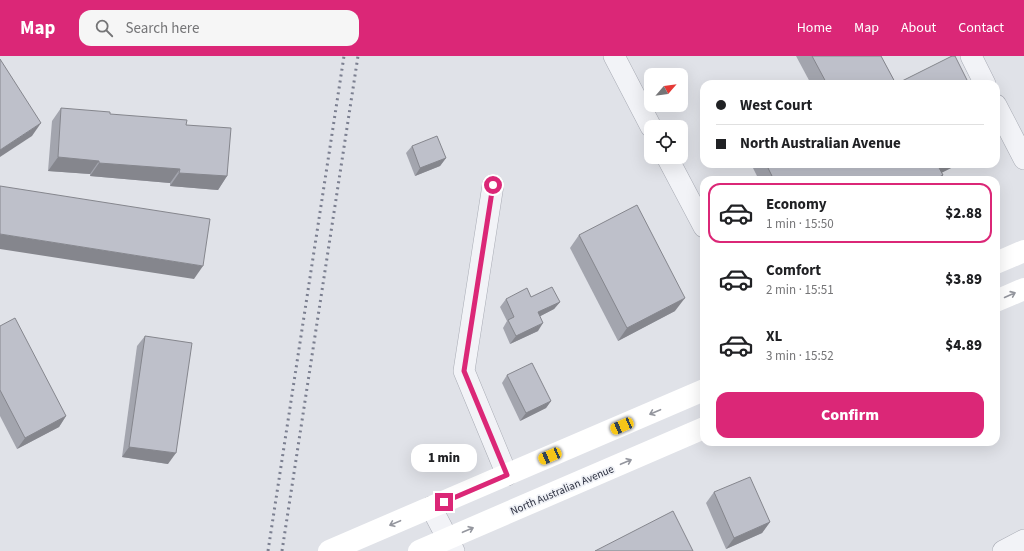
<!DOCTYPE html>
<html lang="en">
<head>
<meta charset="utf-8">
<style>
	body { margin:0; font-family:"Source Sans 3",sans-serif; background:#f6f6f6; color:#202124; height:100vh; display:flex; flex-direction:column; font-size:15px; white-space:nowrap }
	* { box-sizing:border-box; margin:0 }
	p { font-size:13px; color:#757577 }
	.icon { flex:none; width:22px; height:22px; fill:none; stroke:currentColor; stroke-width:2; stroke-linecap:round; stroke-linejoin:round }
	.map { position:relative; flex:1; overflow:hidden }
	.sheet { position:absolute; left:700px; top:120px; width:300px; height:270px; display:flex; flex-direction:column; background:#fff; border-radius:12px; box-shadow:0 4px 16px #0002 }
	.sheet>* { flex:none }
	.top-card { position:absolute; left:700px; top:24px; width:300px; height:88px; border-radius:12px; box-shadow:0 4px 16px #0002; display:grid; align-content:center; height:88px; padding:0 16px; background:#fff }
	.needle { width:26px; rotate:62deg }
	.tools { position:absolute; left:644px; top:12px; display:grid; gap:8px }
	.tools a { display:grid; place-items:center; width:44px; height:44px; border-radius:8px; background:#fff; box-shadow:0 4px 16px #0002; font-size:20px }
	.end { position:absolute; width:18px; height:18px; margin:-9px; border:5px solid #db2777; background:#fff; box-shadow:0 0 0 2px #fff }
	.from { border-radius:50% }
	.bubble { position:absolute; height:28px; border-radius:12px; background:#fff; box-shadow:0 4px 16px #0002; font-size:13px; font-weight:800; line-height:28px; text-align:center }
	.car { position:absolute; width:12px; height:24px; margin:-12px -6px; border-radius:5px; box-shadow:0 0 3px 1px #0007; background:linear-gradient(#f5c518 24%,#345 0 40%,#f5c518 0 76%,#345 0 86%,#f5c518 0) }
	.top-card b { display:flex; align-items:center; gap:14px; height:38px; font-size:15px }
	.top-card b+b { border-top:1px solid #e0e0e0 }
	.top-card i { width:10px; height:10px; background:#202124 }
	ul { padding:7px 0 0; list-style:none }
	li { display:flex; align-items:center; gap:12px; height:60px; margin:0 8px 6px; padding:0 8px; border:2px solid transparent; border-radius:12px }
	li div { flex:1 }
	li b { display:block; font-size:15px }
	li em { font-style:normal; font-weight:800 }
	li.current { border-color:#db2777 }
	li>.icon { width:36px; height:36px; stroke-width:1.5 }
	.action { display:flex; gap:8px; margin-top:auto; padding:8px 16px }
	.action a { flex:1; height:46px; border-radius:12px; background:#db2777; color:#fff; font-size:16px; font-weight:800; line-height:46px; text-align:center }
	header { display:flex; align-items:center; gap:24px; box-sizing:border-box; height:56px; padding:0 20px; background:#db2777; color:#fff }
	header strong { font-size:19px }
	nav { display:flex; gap:22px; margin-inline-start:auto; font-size:14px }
	.search { width:280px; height:36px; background:#f6f6f6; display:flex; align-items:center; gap:10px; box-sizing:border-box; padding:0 14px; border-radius:12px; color:#757577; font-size:15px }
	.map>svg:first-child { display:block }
</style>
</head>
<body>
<header>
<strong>Map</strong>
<div class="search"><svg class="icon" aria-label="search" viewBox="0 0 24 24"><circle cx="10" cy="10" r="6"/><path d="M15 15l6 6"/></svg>Search here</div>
<nav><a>Home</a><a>Map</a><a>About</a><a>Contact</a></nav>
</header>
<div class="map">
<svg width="1024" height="495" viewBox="0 0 1024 495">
	<rect width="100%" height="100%" fill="#e0e2e8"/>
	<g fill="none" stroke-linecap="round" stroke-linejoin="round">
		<g stroke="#a9acb5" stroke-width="22">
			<g id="minor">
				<path d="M614 0 651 71"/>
				<path d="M971 0 985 28"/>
				<path d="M996 49 1024 103"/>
				<path d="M667 101 704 171"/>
				<path d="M493 129 464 315 507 419"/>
				<path d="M431 451 454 495"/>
				<path d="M1003 495 1024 484"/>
			</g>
		</g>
		<use href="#minor" stroke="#f2f3f7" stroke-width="21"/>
		<g stroke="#fff" stroke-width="22">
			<path d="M996 207 1024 195"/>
			<path d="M996 245 1024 233"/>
			<path d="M329 495 704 334"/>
			<path d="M419 495 704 372"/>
		</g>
		<g stroke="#7b7f90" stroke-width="3" stroke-dasharray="2 4" stroke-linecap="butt">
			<path d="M268 495 344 0"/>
			<path d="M282 495 358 0"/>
		</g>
	</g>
	<g fill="#a3a5ae">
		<path d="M796 0H881L896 28H811Z"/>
		<path d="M61 52 186 69 227 120 218 134 170 130V127L90 120V118L48 115 52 65Z"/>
		<path d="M412 90 446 102 440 110 415 120 406 97Z"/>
		<path d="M751 108H959L941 117 943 119 940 124H759Z"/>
		<path d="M579 179 675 255 618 285 570 192Z"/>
		<path d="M531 241 560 246 554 253 540 260 538 275 510 288 503 272 507 265 500 251 506 243Z"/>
		<path d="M0 270 66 360 59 371 17 393 0 360Z"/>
		<path d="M145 280 168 408 122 401 137 290Z"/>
		<path d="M507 319 551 345 546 352 520 365 502 327Z"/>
		<path d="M714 436 770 466 762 477 726 493 706 447Z"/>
	</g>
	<g fill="#85868d">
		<path d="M41 67 32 80 0 101V94Z"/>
		<path d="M58 101 99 105 90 118 48 115Z"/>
		<path d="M446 102 440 110 415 120 420 112Z"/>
		<path d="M99 107 180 113 170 127 90 120Z"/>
		<path d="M942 108H959L929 123 938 110Z"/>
		<path d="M179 117 227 120 218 134 170 130Z"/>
		<path d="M943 119 940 124H934Z"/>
		<path d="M0 178 203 210 194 223 0 193Z"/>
		<path d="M685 242 675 255 618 285 627 272Z"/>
		<path d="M560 246 554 253 533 264 538 256Z"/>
		<path d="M543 267 538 275 510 288 516 280Z"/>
		<path d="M551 345 546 352 520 365 526 357Z"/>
		<path d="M66 360 59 371 17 393 25 382Z"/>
		<path d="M129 391 176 397 168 408 122 401Z"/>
		<path d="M770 466 762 477 726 493 734 482Z"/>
	</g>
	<g fill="#bec0ca" stroke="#85868d">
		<path d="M812 0H881L896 28H827Z"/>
		<path d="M952 0H955L969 28H896Z"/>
		<path d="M0 3 41 67 0 94Z"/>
		<path d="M61 52 110 56V58L187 64 186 69 231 72 227 120 179 117 180 113 99 107V105L58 101Z"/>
		<path d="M437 80 446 102 420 112 412 90Z"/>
		<path d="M766 108H942L938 110 943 119 934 124H774Z"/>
		<path d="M0 130 210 163 203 210 0 178Z"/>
		<path d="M637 149 685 242 627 272 579 179Z"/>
		<path d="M552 231 560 246 538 256 543 267 516 280 508 264 514 261 506 243 527 232 531 241Z"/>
		<path d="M15 262 66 360 25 382 0 334V270Z"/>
		<path d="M145 280 192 287 176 397 129 391Z"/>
		<path d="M532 307 551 345 526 357 507 319Z"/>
		<path d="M750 421 770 466 734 482 714 436Z"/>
		<path d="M673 455 693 495H595Z"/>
	</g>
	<defs><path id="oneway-shaft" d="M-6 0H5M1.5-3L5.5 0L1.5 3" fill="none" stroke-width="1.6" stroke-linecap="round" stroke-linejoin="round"/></defs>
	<g stroke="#94969e">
		<use href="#oneway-shaft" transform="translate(1010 239) rotate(-24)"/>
		<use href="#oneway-shaft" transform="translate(655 356) rotate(157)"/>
		<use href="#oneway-shaft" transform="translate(626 406) rotate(-23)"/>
		<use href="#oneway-shaft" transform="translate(395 467) rotate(157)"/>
		<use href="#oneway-shaft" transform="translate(468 474) rotate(-23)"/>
	</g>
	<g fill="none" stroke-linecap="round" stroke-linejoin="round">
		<path stroke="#db2777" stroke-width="5" d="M444 446 507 419 464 315 493 129"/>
	</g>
	<g text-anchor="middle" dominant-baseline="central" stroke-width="3.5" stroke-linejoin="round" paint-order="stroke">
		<g font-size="11" fill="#2a2e3e" stroke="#eff1f6">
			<text transform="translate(562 434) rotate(-23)">North Australian Avenue</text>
		</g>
	</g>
</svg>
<div class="tools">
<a><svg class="needle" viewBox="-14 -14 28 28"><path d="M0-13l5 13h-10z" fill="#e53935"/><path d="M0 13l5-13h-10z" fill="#757577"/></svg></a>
<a><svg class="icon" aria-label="locate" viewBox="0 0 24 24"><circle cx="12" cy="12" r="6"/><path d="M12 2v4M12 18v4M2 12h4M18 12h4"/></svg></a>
</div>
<i class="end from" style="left:493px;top:129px"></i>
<i class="end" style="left:444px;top:446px"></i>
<div class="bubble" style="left:411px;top:388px;width:66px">1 min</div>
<i class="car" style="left:622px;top:370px;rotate:247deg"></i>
<i class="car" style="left:550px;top:400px;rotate:247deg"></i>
<div class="top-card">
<b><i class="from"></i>West Court</b>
<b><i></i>North Australian Avenue</b>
</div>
<section class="sheet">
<ul>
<li class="current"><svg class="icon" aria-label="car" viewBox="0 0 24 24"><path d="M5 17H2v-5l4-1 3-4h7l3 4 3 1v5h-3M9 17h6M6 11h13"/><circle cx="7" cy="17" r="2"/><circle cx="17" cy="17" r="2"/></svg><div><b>Economy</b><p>1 min · 15:50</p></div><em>$2.88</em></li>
<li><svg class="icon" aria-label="car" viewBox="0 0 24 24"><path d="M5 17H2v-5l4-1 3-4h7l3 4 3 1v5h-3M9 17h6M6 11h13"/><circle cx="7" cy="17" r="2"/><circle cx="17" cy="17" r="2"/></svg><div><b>Comfort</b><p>2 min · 15:51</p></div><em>$3.89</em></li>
<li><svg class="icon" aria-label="car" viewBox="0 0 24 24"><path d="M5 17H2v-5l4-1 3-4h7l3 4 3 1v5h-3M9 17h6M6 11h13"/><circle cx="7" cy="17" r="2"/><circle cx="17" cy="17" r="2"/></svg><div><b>XL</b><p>3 min · 15:52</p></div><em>$4.89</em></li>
</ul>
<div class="action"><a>Confirm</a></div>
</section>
</div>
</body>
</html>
